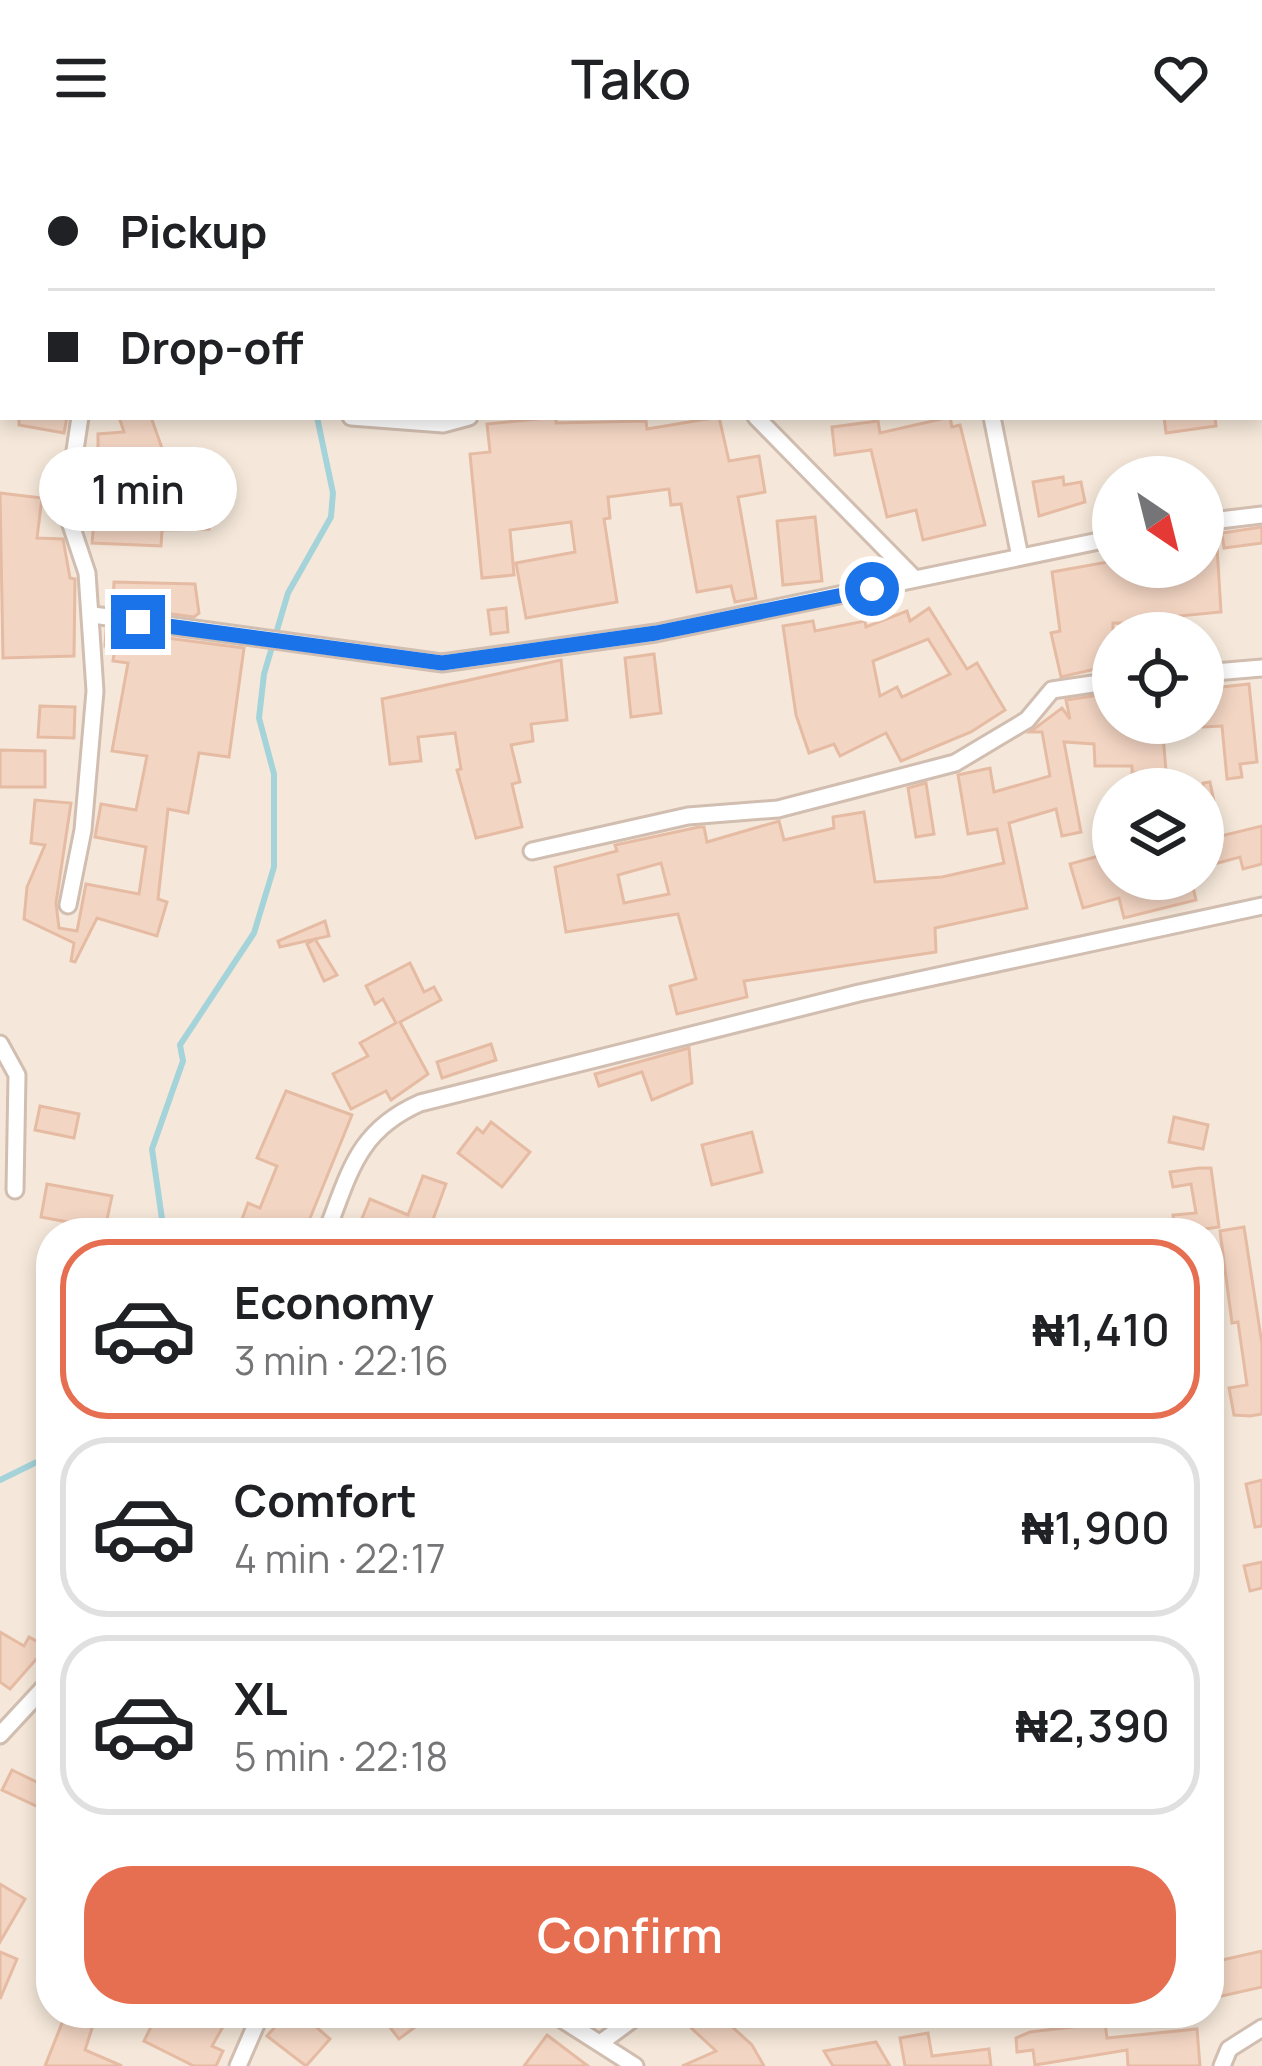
<!DOCTYPE html>
<html lang="en">
<head>
<meta charset="utf-8">
<style>
	body { margin:0; font-family:Manrope,sans-serif; background:#f6f6f6; color:#202124; height:100vh; display:flex; flex-direction:column; font-size:45px; white-space:nowrap }
	* { box-sizing:border-box; margin:0 }
	p { font-size:39px; color:#757577 }
	.icon { flex:none; width:66px; height:66px; fill:none; stroke:currentColor; stroke-width:2; stroke-linecap:round; stroke-linejoin:round }
	.map { position:relative; flex:1; overflow:hidden }
	.panel { position:absolute; left:36px; top:1062px; width:1188px; height:810px; display:flex; flex-direction:column; background:#fff; border-radius:48px; box-shadow:0 6px 18px #0003 }
	.panel>* { flex:none }
	.top-card { position:absolute; left:0px; top:0px; width:1263px; height:264px; box-shadow:0 6px 18px #0003; display:grid; align-content:center; height:264px; padding:0 48px; background:#fff }
	.needle { width:78px; rotate:145deg }
	.controls { position:absolute; left:1092px; top:300px; display:grid; gap:24px }
	.controls a { display:grid; place-items:center; width:132px; height:132px; border-radius:50%; background:#fff; box-shadow:0 6px 18px #0003; font-size:60px }
	.end { position:absolute; width:54px; height:54px; margin:-27px; border:15px solid #1a73e8; background:#fff; box-shadow:0 0 0 6px #fff }
	.from { border-radius:50% }
	.bubble { position:absolute; height:84px; border-radius:42px; background:#fff; box-shadow:0 6px 18px #0003; font-size:39px; font-weight:600; line-height:84px; text-align:center }
	.top-card b { display:flex; align-items:center; gap:42px; height:114px; font-size:45px }
	.top-card b+b { border-top:3px solid #e0e0e0 }
	.top-card i { width:30px; height:30px; background:#202124 }
	ul { padding:21px 0 0; list-style:none }
	li { display:flex; align-items:center; gap:36px; height:180px; margin:0 24px 18px; padding:0 24px; border:6px solid #e0e0e0; border-radius:48px }
	li div { flex:1 }
	li b { display:block; font-size:45px }
	li em { font-style:normal; font-weight:600 }
	li.selected { border-color:#e76f51 }
	li>.icon { width:108px; height:108px; stroke-width:1.5 }
	.button { display:flex; gap:24px; margin-top:auto; padding:24px 48px }
	.button a { flex:1; height:138px; border-radius:48px; background:#e76f51; color:#fff; font-size:48px; font-weight:600; line-height:138px; text-align:center }
	header { display:flex; justify-content:space-between; align-items:center; height:156px; padding:0 48px; background:#fff; font-size:54px; font-weight:600 }
	.map>svg:first-child { display:block }
</style>
</head>
<body>
<header><svg class="icon" aria-label="menu" viewBox="0 0 24 24"><path d="M4 6h16M4 12h16M4 18h16"/></svg>Tako<svg class="icon" aria-label="heart" viewBox="0 0 24 24"><path d="M12 20l-8-8c-3-5 5-10 8-4 3-6 11-1 8 4z"/></svg></header>
<div class="map">
<svg width="1262" height="1910" viewBox="0 0 1262 1910">
	<rect width="100%" height="100%" fill="#fdf6ec"/>
	<path fill="#f5e8da" fill-rule="evenodd" d="M0 0H1262V1910H0ZM3 3H1260V261H3ZM1113 321H1203V411H1113ZM1113 477H1203V567H1113ZM1113 633H1203V723H1113ZM51 1077H1209V1857H51Z"/>
	<g fill="none" stroke-linecap="round" stroke-linejoin="round">
		<g stroke="#a5d3da" stroke-width="6">
			<path d="M339 0 340 3"/>
			<path d="M164 1077 152 993 183 905 180 889 254 777 274 711V618L259 562 264 518 288 437 331 361 333 337 317 261"/>
			<path d="M0 1324 51 1299"/>
		</g>
	</g>
	<g fill="#f3d5c3" stroke="#e6bba3" stroke-width="3" fill-rule="evenodd">
		<path d="M19 261H67L64 277 19 269Z"/>
		<path d="M119 261H151L163 295 98 318V278L124 276Z"/>
		<path d="M556 261V267L646 265 647 273 719 261 729 305 759 300 765 336 738 341 756 442 735 446 731 430 697 436 681 348 671 349 669 333 608 341 610 362 604 363 617 446 526 462 516 407 575 396 571 366 510 374 514 419 482 422 470 298 490 296 487 268Z"/>
		<path d="M950 261 952 271 960 269 985 369 923 384 916 354 887 361 871 294 835 299 832 271 878 265 880 277Z"/>
		<path d="M1164 261H1215L1216 270 1166 277Z"/>
		<path d="M98 321 166 325 165 334 212 338 209 373 162 374 161 390 92 387Z"/>
		<path d="M1063 321 1064 329 1081 326 1085 346 1039 360 1033 326Z"/>
		<path d="M0 337 42 342 37 382 63 383 70 422 75 423 74 500 3 502Z"/>
		<path d="M815 361 822 425 783 429 777 365Z"/>
		<path d="M1262 371V387L1224 392 1222 377Z"/>
		<path d="M1217 391 1221 456 1179 460V468L1113 467V509L1061 521 1051 477 1060 475 1052 416 1113 405V411L1129 413 1203 411V392Z"/>
		<path d="M114 426 195 428 199 457 194 461 113 450Z"/>
		<path d="M506 452 508 476 491 478 488 454Z"/>
		<path d="M929 452 967 513 977 507 1005 554 971 576 901 605 886 577 840 600 834 588 809 597 796 559 783 470 813 465 815 475 865 465 866 471 907 455 910 465ZM928 483 950 518 902 541 897 531 880 540 873 505Z"/>
		<path d="M106 474 244 492 229 601 199 597 188 657 168 653 158 743 167 746 157 780 97 762 75 806 71 805 74 787 24 763 27 731 45 689 31 687 35 644 71 647 56 747 59 772 77 775 86 728 139 738 146 691 95 681 101 648 136 654 147 600 112 595 128 507 113 505 115 490H105Z"/>
		<path d="M654 498 661 557 631 561 625 502Z"/>
		<path d="M561 504 567 564 531 568 533 585 511 589 520 626 512 628 522 671 476 682 457 614 461 613 455 577 418 581 421 605 390 608 382 543Z"/>
		<path d="M1249 528 1257 606 1240 608 1242 621 1227 623 1222 570 1203 571V533Z"/>
		<path d="M1113 537V567H1162L1166 615 1132 617V610H1095L1094 588 1064 586 1081 676 1062 680 1056 653 1009 667 1027 752 935 772 936 796 744 825 747 841 677 858 670 830 696 823 678 758 566 776 555 711 617 695 615 689 699 671H704L707 686 779 665 784 684 834 672 833 661 864 656 875 726 942 721 1004 707 997 673 968 678 958 619 990 612 994 636 1050 620 1042 576H1030L1062 552 1070 563 1066 544ZM661 707 669 738 624 747 618 719Z"/>
		<path d="M40 550 75 551 74 582 38 581Z"/>
		<path d="M0 594 45 595V631H0Z"/>
		<path d="M1210 626 1221 680 1262 670V708L1243 713 1240 701 1203 711V627Z"/>
		<path d="M926 627 934 678 916 681 908 632Z"/>
		<path d="M1113 696V723H1191L1196 744 1124 762 1119 742 1083 752 1070 708Z"/>
		<path d="M325 765 329 780 280 791 278 785Z"/>
		<path d="M315 783 337 819 324 825 307 788Z"/>
		<path d="M410 807 424 836 434 831 441 844 400 866 428 918 391 944 386 935 351 953 333 918 368 900 360 887 396 867 383 843 375 848 366 830Z"/>
		<path d="M491 888 496 904 442 922 437 906Z"/>
		<path d="M689 892 692 927 652 944 642 916 599 930 595 918Z"/>
		<path d="M286 935 352 959 304 1077H237L248 1047 260 1052 277 1010 257 1002Z"/>
		<path d="M40 950 79 958 74 982 35 974Z"/>
		<path d="M1174 961 1208 969 1203 993 1169 986Z"/>
		<path d="M491 966 530 996 502 1031 458 997 477 972 483 977Z"/>
		<path d="M752 976 762 1016 712 1029 702 989Z"/>
		<path d="M1199 1012H1211L1219 1071 1175 1077 1173 1059 1196 1057 1191 1028 1173 1031 1170 1016Z"/>
		<path d="M423 1020 446 1028 428 1077H356L370 1043 408 1059Z"/>
		<path d="M47 1028 112 1040 105 1073 41 1061Z"/>
		<path d="M1244 1071 1262 1188V1258L1250 1260 1234 1259 1229 1232 1247 1229 1238 1166 1232 1167 1220 1075Z"/>
		<path d="M1262 1324V1370L1255 1371 1246 1328Z"/>
		<path d="M1262 1406V1432L1250 1435 1244 1410Z"/>
		<path d="M0 1476 24 1490 29 1481 47 1491 10 1533 0 1526Z"/>
		<path d="M12 1614 51 1633 47 1655 2 1634Z"/>
		<path d="M0 1728 25 1743 0 1786Z"/>
		<path d="M1262 1795V1831L1213 1842 1209 1807Z"/>
		<path d="M0 1796 17 1803 0 1843Z"/>
		<path d="M66 1857H97L85 1894 122 1910H45Z"/>
		<path d="M158 1857H219L228 1862 212 1890 223 1895 216 1910H194L144 1885Z"/>
		<path d="M287 1857H300L330 1883 306 1910 267 1880Z"/>
		<path d="M379 1857H434L399 1883Z"/>
		<path d="M675 1857H717L752 1889 764 1910H682L716 1895Z"/>
		<path d="M1105 1867 1107 1882 1197 1873 1200 1910H1128L1127 1894 1035 1909 1033 1894 1017 1896 1016 1882 1030 1876Z"/>
		<path d="M928 1877 932 1900 989 1893 991 1910H905L900 1882Z"/>
		<path d="M547 1879 588 1910H524Z"/>
		<path d="M876 1886 890 1910H833L824 1895Z"/>
	</g>
	<g fill="none" stroke-linecap="round" stroke-linejoin="round">
		<g stroke="#d1beb0" stroke-width="21">
			<g id="street">
				<path d="M494 0 497 3"/>
				<path d="M582 0V3"/>
				<path d="M1133 0 1137 3"/>
				<path d="M128 3 129 0"/>
				<path d="M791 3 792 0"/>
				<path d="M995 3 996 0"/>
				<path d="M1260 95 1262 96"/>
				<path d="M351 261 443 268 469 261"/>
				<path d="M756 261 914 422"/>
				<path d="M992 261 1020 401"/>
				<path d="M1203 366 1262 359"/>
				<path d="M93 459 442 507 656 477 1113 382"/>
				<path d="M1203 517 1262 512"/>
				<path d="M532 695 688 660 778 653 955 607 1027 564 1052 534 1113 525"/>
				<path d="M68 749 83 674 95 535 87 417 66 354 80 261"/>
				<path d="M0 888 17 919 15 1034"/>
				<path d="M326 1077C350 1016 357 975 420 947L859 837 1262 750"/>
				<path d="M0 1579 51 1524"/>
				<path d="M552 1857 635 1910"/>
				<path d="M603 1885 641 1857"/>
				<path d="M238 1910 261 1857"/>
				<path d="M1222 1910 1229 1893 1262 1872"/>
			</g>
		</g>
		<use href="#street" stroke="#fff" stroke-width="15"/>
	</g>
	<g fill="none" stroke-linecap="round" stroke-linejoin="round">
		<path stroke="#1a73e8" stroke-width="15" d="M138 466 442 507 656 477 872 433"/>
	</g>
</svg>
<div class="controls">
<a><svg class="needle" viewBox="-14 -14 28 28"><path d="M0-13l5 13h-10z" fill="#e53935"/><path d="M0 13l5-13h-10z" fill="#757577"/></svg></a>
<a><svg class="icon" aria-label="locate" viewBox="0 0 24 24"><circle cx="12" cy="12" r="6"/><path d="M12 2v4M12 18v4M2 12h4M18 12h4"/></svg></a>
<a><svg class="icon" aria-label="layers" viewBox="0 0 24 24"><path d="M12 4l9 5-9 5-9-5zM3 14l9 5 9-5"/></svg></a>
</div>
<i class="end from" style="left:872px;top:433px"></i>
<i class="end" style="left:138px;top:466px"></i>
<div class="bubble" style="left:39px;top:291px;width:198px">1 min</div>
<div class="top-card">
<b><i class="from"></i>Pickup</b>
<b><i></i>Drop-off</b>
</div>
<section class="panel">
<ul>
<li class="selected"><svg class="icon" aria-label="car" viewBox="0 0 24 24"><path d="M5 17H2v-5l4-1 3-4h7l3 4 3 1v5h-3M9 17h6M6 11h13"/><circle cx="7" cy="17" r="2"/><circle cx="17" cy="17" r="2"/></svg><div><b>Economy</b><p>3 min · 22:16</p></div><em>₦1,410</em></li>
<li><svg class="icon" aria-label="car" viewBox="0 0 24 24"><path d="M5 17H2v-5l4-1 3-4h7l3 4 3 1v5h-3M9 17h6M6 11h13"/><circle cx="7" cy="17" r="2"/><circle cx="17" cy="17" r="2"/></svg><div><b>Comfort</b><p>4 min · 22:17</p></div><em>₦1,900</em></li>
<li><svg class="icon" aria-label="car" viewBox="0 0 24 24"><path d="M5 17H2v-5l4-1 3-4h7l3 4 3 1v5h-3M9 17h6M6 11h13"/><circle cx="7" cy="17" r="2"/><circle cx="17" cy="17" r="2"/></svg><div><b>XL</b><p>5 min · 22:18</p></div><em>₦2,390</em></li>
</ul>
<div class="button"><a>Confirm</a></div>
</section>
</div>
</body>
</html>
